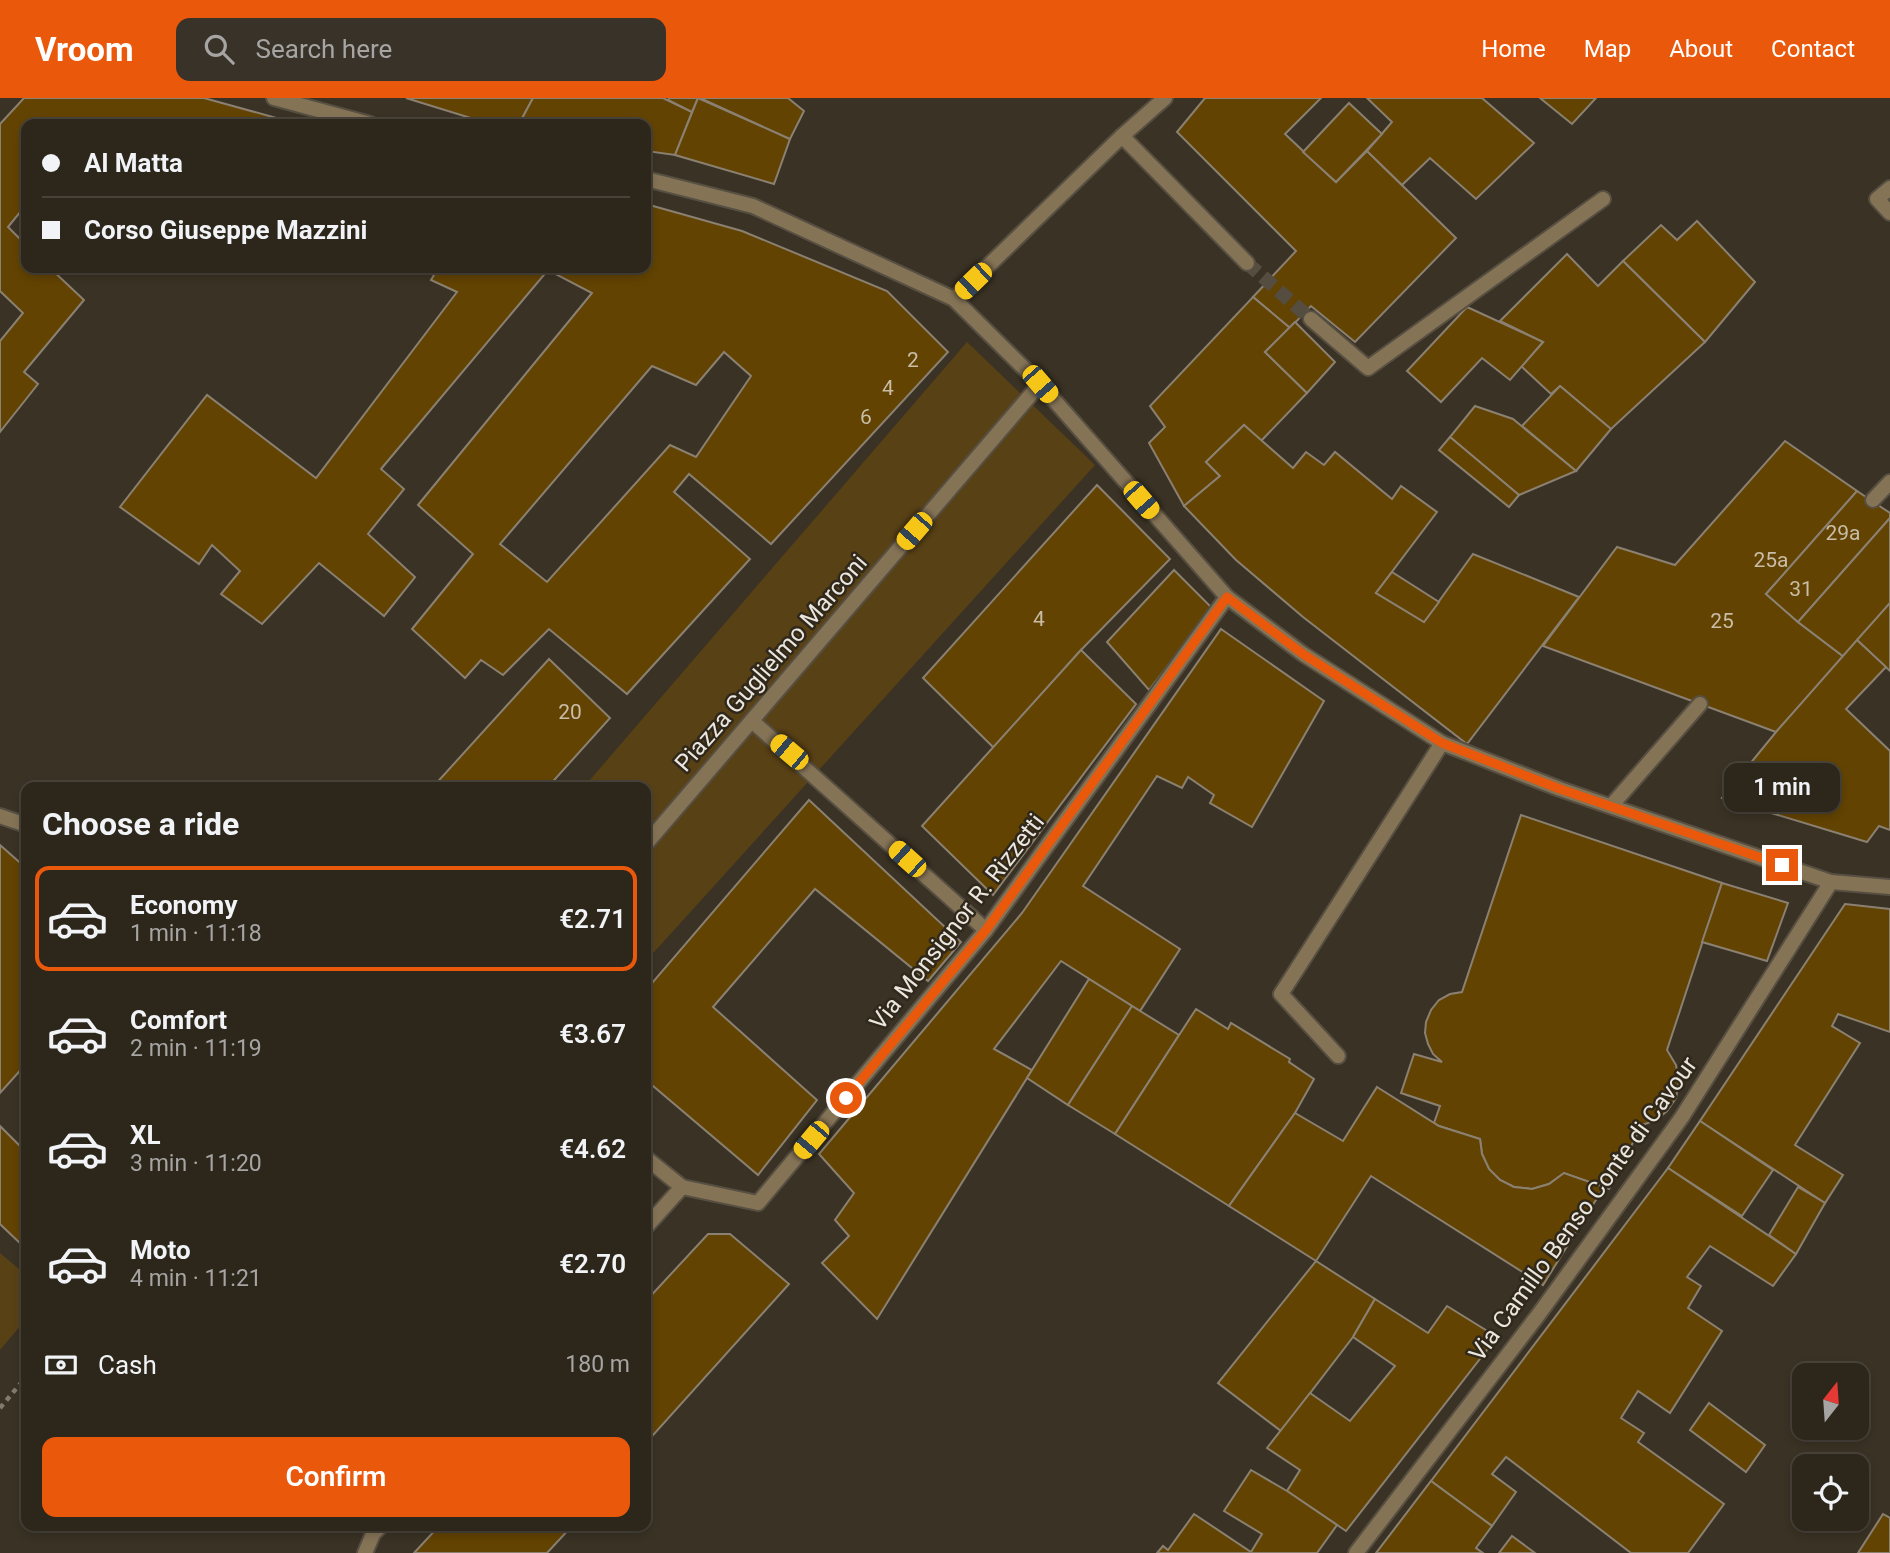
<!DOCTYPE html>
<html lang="en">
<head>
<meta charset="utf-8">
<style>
	body { margin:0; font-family:Roboto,sans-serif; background:#383228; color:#f1f3f6; height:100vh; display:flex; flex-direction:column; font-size:26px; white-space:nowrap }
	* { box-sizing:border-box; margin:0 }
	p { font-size:23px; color:#a6a5a3 }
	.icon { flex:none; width:38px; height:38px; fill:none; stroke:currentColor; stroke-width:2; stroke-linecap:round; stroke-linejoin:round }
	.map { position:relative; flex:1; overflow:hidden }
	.side { position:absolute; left:21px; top:684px; width:630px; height:749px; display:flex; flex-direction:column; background:#2c261b; border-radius:14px; box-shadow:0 4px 10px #0003,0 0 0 2px #48433a }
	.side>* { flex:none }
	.banner { position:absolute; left:21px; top:21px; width:630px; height:154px; border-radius:14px; box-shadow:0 4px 10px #0003,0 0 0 2px #48433a; display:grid; align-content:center; height:154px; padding:0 21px; background:#2c261b }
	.needle { width:46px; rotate:17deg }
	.controls { position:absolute; left:1792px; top:1265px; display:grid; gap:14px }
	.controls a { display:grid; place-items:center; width:77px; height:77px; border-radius:14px; background:#2c261b; box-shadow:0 4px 10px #0003,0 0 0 2px #48433a; font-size:35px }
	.end { position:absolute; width:32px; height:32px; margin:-16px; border:9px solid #ea580c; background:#fff; box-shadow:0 0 0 4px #fff }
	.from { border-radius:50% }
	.bubble { position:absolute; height:49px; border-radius:14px; background:#2c261b; box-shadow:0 4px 10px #0003,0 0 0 2px #48433a; font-size:23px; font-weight:600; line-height:49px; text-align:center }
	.car { position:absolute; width:21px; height:42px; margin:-21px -10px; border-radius:9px; box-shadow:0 0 5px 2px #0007; background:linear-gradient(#f5c518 24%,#345 0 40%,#f5c518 0 76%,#345 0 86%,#f5c518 0) }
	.banner b { display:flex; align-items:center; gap:24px; height:66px; font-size:26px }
	.banner b+b { border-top:2px solid #48433a }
	.banner i { width:18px; height:18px; background:#f1f3f6 }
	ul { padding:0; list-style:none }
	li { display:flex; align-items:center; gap:21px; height:105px; margin:0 14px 10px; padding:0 7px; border:4px solid transparent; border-radius:14px }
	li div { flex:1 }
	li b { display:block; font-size:26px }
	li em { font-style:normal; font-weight:600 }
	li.current { border-color:#ea580c }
	li>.icon { width:63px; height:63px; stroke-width:1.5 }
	h2 { padding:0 21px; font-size:32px; line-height:84px }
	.pay { display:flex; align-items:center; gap:18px; height:77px; padding:0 21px; font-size:26px }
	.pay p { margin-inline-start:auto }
	.action { display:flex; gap:14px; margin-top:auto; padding:14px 21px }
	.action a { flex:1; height:80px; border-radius:14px; background:#ea580c; color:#fff; font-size:28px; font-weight:600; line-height:80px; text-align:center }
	header { display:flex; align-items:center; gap:42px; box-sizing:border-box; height:98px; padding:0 35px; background:#ea580c; color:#fff }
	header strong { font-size:33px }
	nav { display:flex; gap:38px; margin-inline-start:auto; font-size:24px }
	.search { width:490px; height:63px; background:#383228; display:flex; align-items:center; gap:18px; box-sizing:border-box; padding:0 24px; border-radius:14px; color:#a6a5a3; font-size:26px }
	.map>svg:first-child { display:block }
</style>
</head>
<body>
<header>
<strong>Vroom</strong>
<div class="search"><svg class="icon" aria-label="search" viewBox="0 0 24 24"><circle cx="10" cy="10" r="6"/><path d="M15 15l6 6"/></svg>Search here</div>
<nav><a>Home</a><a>Map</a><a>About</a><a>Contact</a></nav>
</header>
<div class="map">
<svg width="1890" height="1455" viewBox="0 0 1890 1455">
	<rect width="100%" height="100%" fill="#3a3224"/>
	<g fill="#594116">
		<path d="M967 244 1095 367 646 863V690H583Z"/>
		<path d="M0 1155 26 1177V1221L0 1252Z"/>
	</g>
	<g fill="#624302" stroke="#8b8172" stroke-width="2" fill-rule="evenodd">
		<path d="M24 0H204L298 26H26V107L8 129 26 147V170H50L84 202 24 274 38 286 0 334V243L23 215 0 193V26Z"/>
		<path d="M406 0H533L519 26H490Z"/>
		<path d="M533 0H663L692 14 675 57 646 53V26H519Z"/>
		<path d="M669 0H698L692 14 668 2Z"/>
		<path d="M698 0 790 41 774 86 675 57Z"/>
		<path d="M700 0H788L804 13 790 41Z"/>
		<path d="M1205 0H1321L1285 36 1336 84 1367 53 1456 140 1355 244 1311 208 1290 230 1253 199 1296 153 1177 34Z"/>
		<path d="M1367 0H1482L1534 45 1476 101 1430 60 1402 87 1367 53 1392 24Z"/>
		<path d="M1540 0H1596L1572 26Z"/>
		<path d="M1349 5 1382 36 1336 84 1303 54Z"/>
		<path d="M646 106 742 133 887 193 948 254 771 446 689 376 674 394 750 461 627 596 549 531 503 577 481 562 465 580 412 531 473 456 418 407 592 195 548 172 381 371 404 391 368 436 415 479 384 518 319 465 262 526 221 496 240 473 212 447 199 466 120 409 207 297 316 380 457 194 431 182 438 170H646ZM724 254 751 278 696 359 670 347 547 484 500 446 652 268 696 287Z"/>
		<path d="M1697 123 1755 184 1705 244 1623 163 1661 127 1677 142Z"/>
		<path d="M1567 156 1598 188 1623 163 1705 244 1611 331 1560 288 1551 296 1521 268 1543 244 1500 223Z"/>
		<path d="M1253 199 1290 230 1265 254 1307 295 1261 343 1244 327 1206 364 1220 378 1184 408 1149 345 1165 329 1150 308Z"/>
		<path d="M1467 209 1543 244 1510 282 1482 260 1441 304 1407 273Z"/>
		<path d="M1295 224 1335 264 1307 295 1265 254Z"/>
		<path d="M1560 288 1611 331 1576 373 1522 328Z"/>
		<path d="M1475 308 1513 321 1576 373 1519 397 1450 339Z"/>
		<path d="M1244 327 1293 370 1306 354 1324 367 1335 354 1392 401 1401 388 1437 414 1376 495 1424 524 1473 456 1579 499 1467 646 1303 519 1236 462 1184 408 1220 378 1206 364Z"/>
		<path d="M1450 339 1519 397 1509 409 1439 352Z"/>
		<path d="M1785 343 1857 393 1766 496 1798 524 1844 559 1776 634 1543 548 1617 449 1675 467Z"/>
		<path d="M1097 387 1170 461 1081 552 994 650 923 580Z"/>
		<path d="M1857 393 1890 415V420L1798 524 1766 496Z"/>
		<path d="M1890 420V505L1844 559 1798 524Z"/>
		<path d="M1174 472 1212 510 1149 592 1107 544Z"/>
		<path d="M1392 474 1439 504 1424 524 1376 495Z"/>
		<path d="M1890 505V573L1857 542Z"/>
		<path d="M1221 531 1324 603 1252 729 1210 705 1214 697 1188 679 1182 690 1157 678 1083 788 1180 851 1140 913 1061 863 994 951 1032 972 877 1221 822 1165 849 1138 835 1122 854 1095 819 1056 1022 815Z"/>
		<path d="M1857 542 1886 569 1846 611 1890 653V732L1879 728 1867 744 1722 700 1776 634Z"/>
		<path d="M1081 552 1136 606 993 797 922 728Z"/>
		<path d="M549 561 610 620 547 690H432Z"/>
		<path d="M809 702 961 844 928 883 815 791 713 909 817 1002 758 1077 646 982V892Z"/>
		<path d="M1521 717 1722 785 1667 952 1676 967 1679 984 1676 1000 1667 1013 1656 1022 1642 1027 1609 1091 1564 1075 1549 1086 1532 1091 1514 1089 1500 1082 1489 1071 1482 1056 1480 1041 1439 1028 1434 1025 1440 1008 1401 995 1414 956 1442 964 1433 956 1428 946 1425 935 1426 924 1431 912 1439 902 1450 896 1462 894Z"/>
		<path d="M0 747 26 770V966L0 995Z"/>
		<path d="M1722 785 1788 805 1767 863 1702 844Z"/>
		<path d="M1845 806 1890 811V934L1838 916 1832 928 1860 945 1795 1047 1843 1077 1825 1105 1700 1023Z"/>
		<path d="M1089 881 1132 908 1068 1007 1027 980Z"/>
		<path d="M1132 908 1179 937 1115 1036 1068 1007Z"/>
		<path d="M1196 911 1228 931 1231 925 1290 961 1289 964 1314 981 1295 1015 1229 1108 1115 1036Z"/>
		<path d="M1377 989 1439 1028 1480 1041 1482 1056 1489 1071 1500 1082 1514 1089 1532 1091 1549 1086 1564 1075 1604 1089 1543 1187 1371 1078 1316 1163 1229 1108 1295 1015 1343 1043Z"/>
		<path d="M1700 1023 1773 1072 1742 1118 1668 1070Z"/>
		<path d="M0 1028 26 1054V1151L0 1126Z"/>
		<path d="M1668 1070 1796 1156 1773 1188 1710 1148 1687 1179 1701 1188 1688 1210 1722 1233 1670 1315 1638 1293 1621 1320 1644 1335 1638 1344 1724 1406 1688 1455H1631L1506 1359 1492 1376 1516 1394 1492 1428 1431 1383Z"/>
		<path d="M1798 1089 1825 1105 1796 1156 1769 1137Z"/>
		<path d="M708 1136H730L789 1186 646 1345V1203Z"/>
		<path d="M1316 1163 1375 1201 1353 1239 1281 1333 1218 1285Z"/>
		<path d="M1375 1201 1428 1235 1447 1208 1497 1239 1346 1433 1287 1393 1300 1372 1267 1350 1310 1295 1350 1323 1395 1268 1353 1239Z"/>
		<path d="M1709 1305 1765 1347 1746 1374 1690 1332Z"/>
		<path d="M1251 1372 1287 1393 1337 1427 1317 1455H1157L1163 1448 1168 1452 1194 1416 1251 1454 1262 1436 1224 1413Z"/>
		<path d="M1431 1383 1492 1428 1476 1450 1483 1455H1376Z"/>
		<path d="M1883 1416 1890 1420V1455H1858Z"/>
		<path d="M439 1428H572L547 1455H414Z"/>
		<path d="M1512 1438 1535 1455H1499Z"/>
	</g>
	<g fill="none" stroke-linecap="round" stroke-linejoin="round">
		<path stroke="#554d40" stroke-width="14" stroke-dasharray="14 7" stroke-linecap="butt" d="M1247 165 1311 221"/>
		<g stroke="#564f42" stroke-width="18">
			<g id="street">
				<path d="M274 0 370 26"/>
				<path d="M1122 38 1247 165"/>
				<path d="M646 81 753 108 954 201 1040 286 1227 499 1303 556 1442 645 1560 691 1831 784 1890 789"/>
				<path d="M1890 90 1877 101 1890 115"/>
				<path d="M954 201 1122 38 1165 0"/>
				<path d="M1311 221 1368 270 1603 101"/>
				<path d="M1873 402 1890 384"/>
				<path d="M752 623 986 832"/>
				<path d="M1611 708 1700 606"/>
				<path d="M0 718 26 727"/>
				<path d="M646 746 1040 286"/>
				<path d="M1338 958 1281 896 1442 645"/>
				<path d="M646 1060 682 1089 646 1129"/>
				<path d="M682 1089 758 1105 986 832 1227 499"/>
				<path d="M365 1455 373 1436 381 1428"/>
				<path d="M1356 1455 1539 1216 1682 1019 1831 784"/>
			</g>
		</g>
		<path stroke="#827b6f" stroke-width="4.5" stroke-dasharray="5 5" stroke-linecap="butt" d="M0 1310 26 1279"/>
		<use href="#street" stroke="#857356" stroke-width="14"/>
	</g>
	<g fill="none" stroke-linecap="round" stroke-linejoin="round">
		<path stroke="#ea580c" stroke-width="9" d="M846 1000 986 832 1227 499 1303 556 1442 645 1560 691 1782 767"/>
	</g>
	<g text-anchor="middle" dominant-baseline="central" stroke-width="5" stroke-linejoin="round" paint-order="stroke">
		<g font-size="21" fill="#c9bda7">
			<text x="913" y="262">2</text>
			<text x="888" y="290">4</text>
			<text x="866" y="319">6</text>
			<text x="1843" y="435">29a</text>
			<text x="1771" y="462">25a</text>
			<text x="1801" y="491">31</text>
			<text x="1039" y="521">4</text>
			<text x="1722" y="523">25</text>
			<text x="570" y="614">20</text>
		</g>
		<g font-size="24" fill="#ebe6de" stroke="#30281b">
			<text transform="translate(771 565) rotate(-49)">Piazza Guglielmo Marconi</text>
			<text transform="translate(957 824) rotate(-52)">Via Monsignor R. Rizzetti</text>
			<text transform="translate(1583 1111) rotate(-54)">Via Camillo Benso Conte di Cavour</text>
		</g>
	</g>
</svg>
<div class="controls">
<a><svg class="needle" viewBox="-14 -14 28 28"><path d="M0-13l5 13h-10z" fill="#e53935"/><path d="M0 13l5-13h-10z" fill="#a6a5a3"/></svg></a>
<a><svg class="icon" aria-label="locate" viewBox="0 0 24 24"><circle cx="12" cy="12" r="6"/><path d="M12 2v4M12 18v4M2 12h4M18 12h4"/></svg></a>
</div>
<i class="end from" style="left:846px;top:1000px"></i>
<i class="end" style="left:1782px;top:767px"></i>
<div class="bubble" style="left:1724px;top:665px;width:116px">1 min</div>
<i class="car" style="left:973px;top:183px;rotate:226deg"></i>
<i class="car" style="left:1040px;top:286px;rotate:139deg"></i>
<i class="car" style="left:1141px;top:402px;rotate:139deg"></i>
<i class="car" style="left:914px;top:433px;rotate:221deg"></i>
<i class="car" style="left:789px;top:654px;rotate:310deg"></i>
<i class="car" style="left:907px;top:761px;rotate:312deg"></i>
<i class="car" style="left:811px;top:1042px;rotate:220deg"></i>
<div class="banner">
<b><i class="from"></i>Al Matta</b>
<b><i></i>Corso Giuseppe Mazzini</b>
</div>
<section class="side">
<h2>Choose a ride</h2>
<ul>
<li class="current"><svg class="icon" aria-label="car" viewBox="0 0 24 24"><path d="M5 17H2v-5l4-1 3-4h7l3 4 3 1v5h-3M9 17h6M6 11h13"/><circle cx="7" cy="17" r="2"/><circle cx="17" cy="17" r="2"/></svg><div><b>Economy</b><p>1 min · 11:18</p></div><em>€2.71</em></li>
<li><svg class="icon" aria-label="car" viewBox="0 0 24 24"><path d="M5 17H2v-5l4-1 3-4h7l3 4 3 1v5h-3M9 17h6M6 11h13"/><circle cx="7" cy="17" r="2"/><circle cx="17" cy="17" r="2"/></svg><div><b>Comfort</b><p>2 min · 11:19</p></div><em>€3.67</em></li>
<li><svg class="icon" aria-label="car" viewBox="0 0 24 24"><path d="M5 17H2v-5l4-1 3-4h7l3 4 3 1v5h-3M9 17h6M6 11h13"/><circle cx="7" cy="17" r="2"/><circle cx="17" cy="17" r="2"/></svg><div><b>XL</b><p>3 min · 11:20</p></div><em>€4.62</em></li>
<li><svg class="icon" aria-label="car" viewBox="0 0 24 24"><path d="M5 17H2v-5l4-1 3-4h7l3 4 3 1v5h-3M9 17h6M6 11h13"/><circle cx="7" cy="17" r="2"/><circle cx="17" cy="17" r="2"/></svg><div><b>Moto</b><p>4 min · 11:21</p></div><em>€2.70</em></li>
</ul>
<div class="pay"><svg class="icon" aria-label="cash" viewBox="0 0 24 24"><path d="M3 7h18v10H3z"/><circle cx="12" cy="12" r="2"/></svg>Cash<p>180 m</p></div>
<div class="action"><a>Confirm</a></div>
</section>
</div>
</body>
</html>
